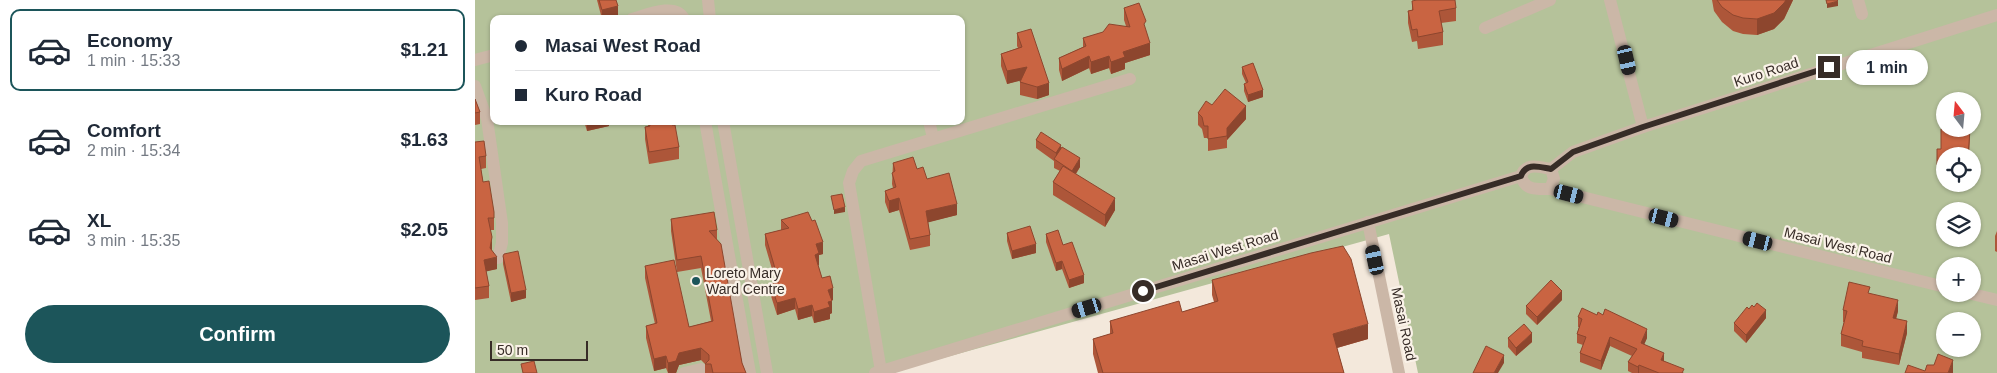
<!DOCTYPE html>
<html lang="en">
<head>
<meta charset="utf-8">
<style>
	body { margin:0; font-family:Helvetica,sans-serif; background:#f6f6f7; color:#1f2937; height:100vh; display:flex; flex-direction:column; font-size:19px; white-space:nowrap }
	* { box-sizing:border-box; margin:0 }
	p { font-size:16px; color:#747a83 }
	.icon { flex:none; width:28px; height:28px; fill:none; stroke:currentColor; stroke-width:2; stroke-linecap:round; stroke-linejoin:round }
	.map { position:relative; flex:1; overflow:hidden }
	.sheet { display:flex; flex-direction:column; background:#fff; width:475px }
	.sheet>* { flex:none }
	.top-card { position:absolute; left:15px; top:15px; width:475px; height:110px; border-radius:10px; box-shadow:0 1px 4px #0004; display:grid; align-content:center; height:110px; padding:0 25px; background:#fff }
	.needle { width:32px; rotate:344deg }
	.tools { position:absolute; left:1461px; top:92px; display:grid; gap:10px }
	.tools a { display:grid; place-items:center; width:45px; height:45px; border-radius:50%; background:#fff; box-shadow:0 1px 4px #0004; font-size:25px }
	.scale { position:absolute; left:15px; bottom:12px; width:98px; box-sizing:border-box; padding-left:5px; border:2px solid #372c27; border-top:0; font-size:14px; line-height:18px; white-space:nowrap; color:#372c27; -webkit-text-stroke:4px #faf2e8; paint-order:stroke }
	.end { position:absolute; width:22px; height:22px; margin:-11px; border:6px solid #372c27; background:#fff; box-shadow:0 0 0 2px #fff }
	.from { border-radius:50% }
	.bubble { position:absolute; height:35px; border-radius:18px; background:#fff; box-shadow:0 1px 4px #0004; font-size:16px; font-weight:800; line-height:35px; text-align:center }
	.car { position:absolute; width:15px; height:30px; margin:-15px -8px; border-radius:6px; box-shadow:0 0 4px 1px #0007; background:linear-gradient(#222 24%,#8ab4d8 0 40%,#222 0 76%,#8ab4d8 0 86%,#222 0) }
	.top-card b { display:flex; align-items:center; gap:18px; height:48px; font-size:19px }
	.top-card b+b { border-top:1px solid #e0e1e3 }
	.top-card i { width:12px; height:12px; background:#1f2937 }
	ul { padding:9px 0 0; list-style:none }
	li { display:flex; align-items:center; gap:15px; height:82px; margin:0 10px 8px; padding:0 15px; border:2px solid transparent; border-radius:10px }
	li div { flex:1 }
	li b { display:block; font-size:19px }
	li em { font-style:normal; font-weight:800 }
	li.active { border-color:#1c555a }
	li>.icon { width:45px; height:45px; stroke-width:1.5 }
	.primary-button { display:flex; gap:10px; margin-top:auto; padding:10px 25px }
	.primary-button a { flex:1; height:58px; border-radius:30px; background:#1c555a; color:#fff; font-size:20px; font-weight:800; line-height:58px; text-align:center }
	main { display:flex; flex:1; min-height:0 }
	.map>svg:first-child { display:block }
</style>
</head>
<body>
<main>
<section class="sheet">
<ul>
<li class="active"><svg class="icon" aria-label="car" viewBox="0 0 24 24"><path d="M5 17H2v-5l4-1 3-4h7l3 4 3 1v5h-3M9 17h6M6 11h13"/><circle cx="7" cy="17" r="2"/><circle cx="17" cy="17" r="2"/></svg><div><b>Economy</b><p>1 min · 15:33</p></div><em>$1.21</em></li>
<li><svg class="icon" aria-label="car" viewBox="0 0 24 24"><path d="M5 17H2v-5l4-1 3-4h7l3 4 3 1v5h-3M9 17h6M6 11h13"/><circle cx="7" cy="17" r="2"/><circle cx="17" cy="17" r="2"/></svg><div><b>Comfort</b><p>2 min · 15:34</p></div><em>$1.63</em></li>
<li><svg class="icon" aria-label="car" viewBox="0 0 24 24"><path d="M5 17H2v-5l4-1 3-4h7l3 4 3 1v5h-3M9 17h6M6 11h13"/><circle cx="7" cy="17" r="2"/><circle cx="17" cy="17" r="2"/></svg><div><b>XL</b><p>3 min · 15:35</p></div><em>$2.05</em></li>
</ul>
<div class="primary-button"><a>Confirm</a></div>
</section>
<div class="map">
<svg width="1522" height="373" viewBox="0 0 1522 373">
	<rect width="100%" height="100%" fill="#f3e8db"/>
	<path fill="#b5c29a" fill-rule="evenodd" d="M0 0H1522V373H943L914 234 414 373H0ZM19 19H486V121H19ZM1470 101H1498V129H1470ZM1470 156H1498V184H1470ZM1470 211H1498V239H1470ZM1470 266H1498V294H1470ZM1470 321H1498V349H1470Z"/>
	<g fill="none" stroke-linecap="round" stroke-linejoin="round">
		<g stroke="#cbb7a7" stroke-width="12">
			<path d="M233 0 235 19"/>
			<path d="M1135 0 1168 127"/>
			<path d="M1383 0 1387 14"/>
			<path d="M157 19C171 15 201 2 209 19"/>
			<path d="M1010 28 1075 0"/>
			<path d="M0 60 19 55"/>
			<path d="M0 86 12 119 27 223V243L23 258"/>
			<path d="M230 121 275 373"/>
			<path d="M248 121 292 373"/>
			<path d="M454 121 458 138"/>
			<path d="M1076 169 1098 152 1168 127 1522 15"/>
			<path d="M1046 176C1050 191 1062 189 1075 189L1470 287"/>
			<path d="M1046 176C1051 162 1064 167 1076 169L1079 179 1075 189"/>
			<path d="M893 222 924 373"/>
			<path d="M1497 294 1522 300"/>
			<path d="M406 371 374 183 378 171 386 161 655 79"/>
			<path d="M209 373 226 369"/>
			<path d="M400 373 1046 176"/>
		</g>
	</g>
	<g fill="#ad5639">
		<path d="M122 0H141L143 15 127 19Z"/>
		<path d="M1237 0H1318L1309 19 1299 29 1282 35 1268 34 1258 31 1247 22 1239 11Z"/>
		<path d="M937 1 981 8V21L966 23 968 32V45L943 49 942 41 937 42 933 23V11L937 10Z"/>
		<path d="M649 8 671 31 675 55 650 63V69L636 74 634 68 616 74 614 68 587 81 584 70V58L608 47V38L651 26 649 20Z"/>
		<path d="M542 33 574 95 562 99 545 95V82L546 80 532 84 526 66V54L543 48 542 46Z"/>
		<path d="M767 67 788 97 773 102 769 91V84L771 83 767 74Z"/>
		<path d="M19 74V102L16 87V75Z"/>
		<path d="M0 99 5 112V124L0 125Z"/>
		<path d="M737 105 771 119 752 140V148L733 151V138H729L727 129 723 125V113Z"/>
		<path d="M109 121H134V126L112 131Z"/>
		<path d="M172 121H196L204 147V159L174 164 170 139V127L173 126Z"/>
		<path d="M1495 138 1494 156H1470V174H1462V149H1466Z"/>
		<path d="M561 140 586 148 605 167 601 174 640 210 630 227 578 195V182L585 171 579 168V161L561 148Z"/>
		<path d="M0 142 11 156V168L6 169 8 182 19 212V230H15L17 250 22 269 11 271 14 286V298L0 300Z"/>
		<path d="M418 163 442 169 452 179 482 215 453 222 455 235V246L435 250 424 210 414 213 410 202V191L418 188 417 184Z"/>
		<path d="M196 219 242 230V240L267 363 271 373H230V364L226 360 204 365 201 373H193L191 368 179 371 171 338V326L180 324 170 278V266L214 327 236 321 226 268 202 272 196 231Z"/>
		<path d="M306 220 348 254 344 255V265H343L347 278 358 300H356L357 313 355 314V319L339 323 337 316 323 320 320 309 302 315 296 296V284L301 283 290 245V234L306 230Z"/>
		<path d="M1522 231V252L1520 251V236Z"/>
		<path d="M532 233 561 253 537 259 532 241Z"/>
		<path d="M571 234 588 245 609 283 594 288 587 269 581 271 571 242Z"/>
		<path d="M28 256 51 298 36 302 28 264Z"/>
		<path d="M737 280 893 339 862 348 869 373H623L618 354V339L635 334V321L707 312 739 302 737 295Z"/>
		<path d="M1395 293 1423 311 1421 319 1432 333 1424 365 1387 358V352L1366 346V334L1369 322H1368V310Z"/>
		<path d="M1087 300 1062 325 1051 314V306Z"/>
		<path d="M1279 307 1291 318 1271 343 1259 331V323L1274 309Z"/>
		<path d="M1103 317 1172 338 1169 344 1189 361 1209 373H1157L1153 371V362L1157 356 1135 346 1126 370 1105 362V353L1108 345 1102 343V334L1104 327H1103Z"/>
		<path d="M1033 338 1057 342 1041 356 1033 347Z"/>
	</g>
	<g fill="#8d462e">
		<path d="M1311 0H1318L1309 19 1299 29 1282 35V19Z"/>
		<path d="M1363 1V6L1352 8V4Z"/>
		<path d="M143 6V15L127 19V10Z"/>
		<path d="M675 43V55L650 63V69L636 74V62L648 52Z"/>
		<path d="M614 56V68L587 81V69Z"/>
		<path d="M634 56V68L616 74V62Z"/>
		<path d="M552 67V79L532 84V71Z"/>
		<path d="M574 83V95L562 99V87Z"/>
		<path d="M788 90V97L773 102V95Z"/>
		<path d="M771 106V119L752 140V148V128Z"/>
		<path d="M112 121H134V126L112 131Z"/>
		<path d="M586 145V153L581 160V153Z"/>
		<path d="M605 158V167L597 179V171Z"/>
		<path d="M424 198V210L414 213V201Z"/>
		<path d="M640 198V210L630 227V215Z"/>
		<path d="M482 204V215L451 223V211Z"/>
		<path d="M370 207V212L359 214V210Z"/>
		<path d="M17 237V249L15 259 22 257V269L9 272V260L15 248Z"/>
		<path d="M348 242V254L344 255V265L340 266V255L341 244Z"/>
		<path d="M561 244V253L537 259V251Z"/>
		<path d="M587 261V269L581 271V263Z"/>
		<path d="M609 275V283L594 288V280Z"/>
		<path d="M358 288V300L353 301V290Z"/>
		<path d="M51 290V298L36 302V293Z"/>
		<path d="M1087 291V300L1062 325V317Z"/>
		<path d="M320 298V309L302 315V303Z"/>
		<path d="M1423 300V311L1418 330V318Z"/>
		<path d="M357 301V313L355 314V319L339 323V312L353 302Z"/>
		<path d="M337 305V316L323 320V309Z"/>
		<path d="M1291 310V318L1271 343V335Z"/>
		<path d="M1432 321V333L1424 365V354Z"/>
		<path d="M893 324V339L858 349V334Z"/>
		<path d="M1172 329V338L1166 352V343Z"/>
		<path d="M1057 333V342L1041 356V348Z"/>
		<path d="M1135 337V346L1126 370V361Z"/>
		<path d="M226 348V360L204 365 201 373H193V363L204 353Z"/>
		<path d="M1189 353V363L1186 360Z"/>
		<path d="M1029 355V363L1023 373H1019Z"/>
		<path d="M191 356V368L179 371V359Z"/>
		<path d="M1478 360V373H1473Z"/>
		<path d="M1164 365V373H1163V367Z"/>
	</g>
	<g fill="#c96442" stroke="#8d462e">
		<path d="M124 0H141L143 6 127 10Z"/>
		<path d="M942 0H980L981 8 964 11 968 32 943 37 942 29 937 30 933 11 938 10 937 1Z"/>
		<path d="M1242 0H1311L1309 3 1299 13 1282 19 1268 18 1258 15 1247 7Z"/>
		<path d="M1351 0H1362L1363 1 1352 4Z"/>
		<path d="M664 3 671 21 669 24 675 43 648 52 650 57 636 62 634 56 616 62 614 56 587 69 584 58 611 46 608 38 628 32 634 24 655 27 649 8Z"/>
		<path d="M556 29 574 83 562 87 545 82 552 67 532 71 526 54 547 47 542 33Z"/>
		<path d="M778 63 788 90 773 95 769 84 773 82 767 67Z"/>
		<path d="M19 74V89L16 75Z"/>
		<path d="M750 89 771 106 752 128V136L733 139V126H729L727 117 723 113 731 101 737 105Z"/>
		<path d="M0 99 5 112 0 113Z"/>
		<path d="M174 121H196L197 125H200L204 147 174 152 170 127 175 126Z"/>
		<path d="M1466 129 1495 130 1493 156H1470V165H1462V149H1466Z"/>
		<path d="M566 132 586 145 581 153 561 140Z"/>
		<path d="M9 141 11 156 4 157 8 182 14 181 19 212V218H13L17 237 15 248 22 257 9 260 14 286 0 288V142Z"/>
		<path d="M587 147 605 158 597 171 579 159Z"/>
		<path d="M438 157 442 169 448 167 452 179 474 173 482 204 451 211 455 235 435 239 424 198 414 201 410 191 421 187 417 173 420 171 418 163Z"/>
		<path d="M588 166 640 198 630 215 578 182Z"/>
		<path d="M367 194 370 207 359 210 356 196Z"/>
		<path d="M239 212 242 230 234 231 246 244 267 363 271 373H238L236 364H230L234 360V355L226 348 204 353 201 361 193 363 191 356 179 359 171 326 182 323 170 266 199 260 214 327 238 321 226 256 202 260 196 219Z"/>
		<path d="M333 212 337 221 340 220 348 242 341 244 344 253 340 255 347 278 355 276 358 288 353 290 357 301 353 302 355 307 339 312 337 305 323 309 320 298 302 303 296 284 304 282 290 234 314 228 306 220Z"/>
		<path d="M555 226 561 244 537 251 532 233Z"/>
		<path d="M583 230 588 245 597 242 609 275 594 280 587 261 581 263 571 234Z"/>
		<path d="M868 246 876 259 893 324 858 334 869 373H628L618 339 638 333 635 321 704 301 707 312 743 301 737 280 836 253Z"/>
		<path d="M43 251 51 290 36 293 28 256 29 254Z"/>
		<path d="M1076 280 1087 291 1062 317 1051 306Z"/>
		<path d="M1374 282 1395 287 1393 293 1423 300 1418 318 1432 321 1424 354 1387 346 1388 341 1366 334 1372 311 1368 310Z"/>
		<path d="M1282 303 1291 310 1271 335 1259 323 1272 307 1274 309 1277 305 1279 307Z"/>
		<path d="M1107 308 1122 315 1123 312 1128 315 1130 309 1172 329 1166 343 1189 353 1186 360 1209 369 1207 373H1184L1164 365 1163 367 1153 362 1162 349 1135 337 1126 361 1105 353 1111 337 1102 334 1107 319 1103 317Z"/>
		<path d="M1049 324 1057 333 1041 348 1033 338Z"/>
		<path d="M1011 346 1029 355 1019 373H998Z"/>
		<path d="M1463 354 1478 360 1473 373H1430L1433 365 1450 371 1452 365H1459Z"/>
		<path d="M59 361 62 373H48L46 364Z"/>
	</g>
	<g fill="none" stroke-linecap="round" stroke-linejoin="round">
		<path stroke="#372c27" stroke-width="6" d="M668 291 1046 176C1051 162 1064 167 1076 169L1098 152 1168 127 1354 67"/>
	</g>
	<circle fill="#1c555a" stroke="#faf2e8" stroke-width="2" cx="221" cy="281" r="5"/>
	<g text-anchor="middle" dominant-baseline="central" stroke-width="4.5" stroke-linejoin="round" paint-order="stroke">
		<g font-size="14" fill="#372c27" stroke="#faf2e8">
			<text transform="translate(1291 72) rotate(-18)">Kuro Road</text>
			<text transform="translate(1363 245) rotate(14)">Masai West Road</text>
			<text transform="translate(750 250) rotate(-17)">Masai West Road</text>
			<text transform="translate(929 324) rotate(78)">Masai Road</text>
		</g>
		<g font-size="14" fill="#372c27" stroke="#faf2e8" text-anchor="start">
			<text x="231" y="273">Loreto Mary<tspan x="231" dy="16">Ward Centre</tspan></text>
		</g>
	</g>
</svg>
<div class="tools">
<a><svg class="needle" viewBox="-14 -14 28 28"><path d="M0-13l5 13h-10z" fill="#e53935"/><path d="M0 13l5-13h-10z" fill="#747a83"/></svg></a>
<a><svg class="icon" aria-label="locate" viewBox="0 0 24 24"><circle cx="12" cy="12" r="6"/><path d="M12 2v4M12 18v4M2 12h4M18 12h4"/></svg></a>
<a><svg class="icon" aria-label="layers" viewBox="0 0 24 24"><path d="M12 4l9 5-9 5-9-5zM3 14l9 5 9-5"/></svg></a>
<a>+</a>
<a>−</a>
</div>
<div class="scale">50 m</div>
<i class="end from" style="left:668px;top:291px"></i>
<i class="end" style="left:1354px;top:67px"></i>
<div class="bubble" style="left:1371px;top:50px;width:82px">1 min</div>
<i class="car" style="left:1152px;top:60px;rotate:167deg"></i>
<i class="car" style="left:1094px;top:194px;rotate:104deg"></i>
<i class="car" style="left:1189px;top:218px;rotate:104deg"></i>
<i class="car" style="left:1283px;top:241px;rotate:284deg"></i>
<i class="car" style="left:900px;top:260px;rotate:348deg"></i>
<i class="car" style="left:612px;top:308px;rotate:253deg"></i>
<div class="top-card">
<b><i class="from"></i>Masai West Road</b>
<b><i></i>Kuro Road</b>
</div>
</div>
</main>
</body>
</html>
